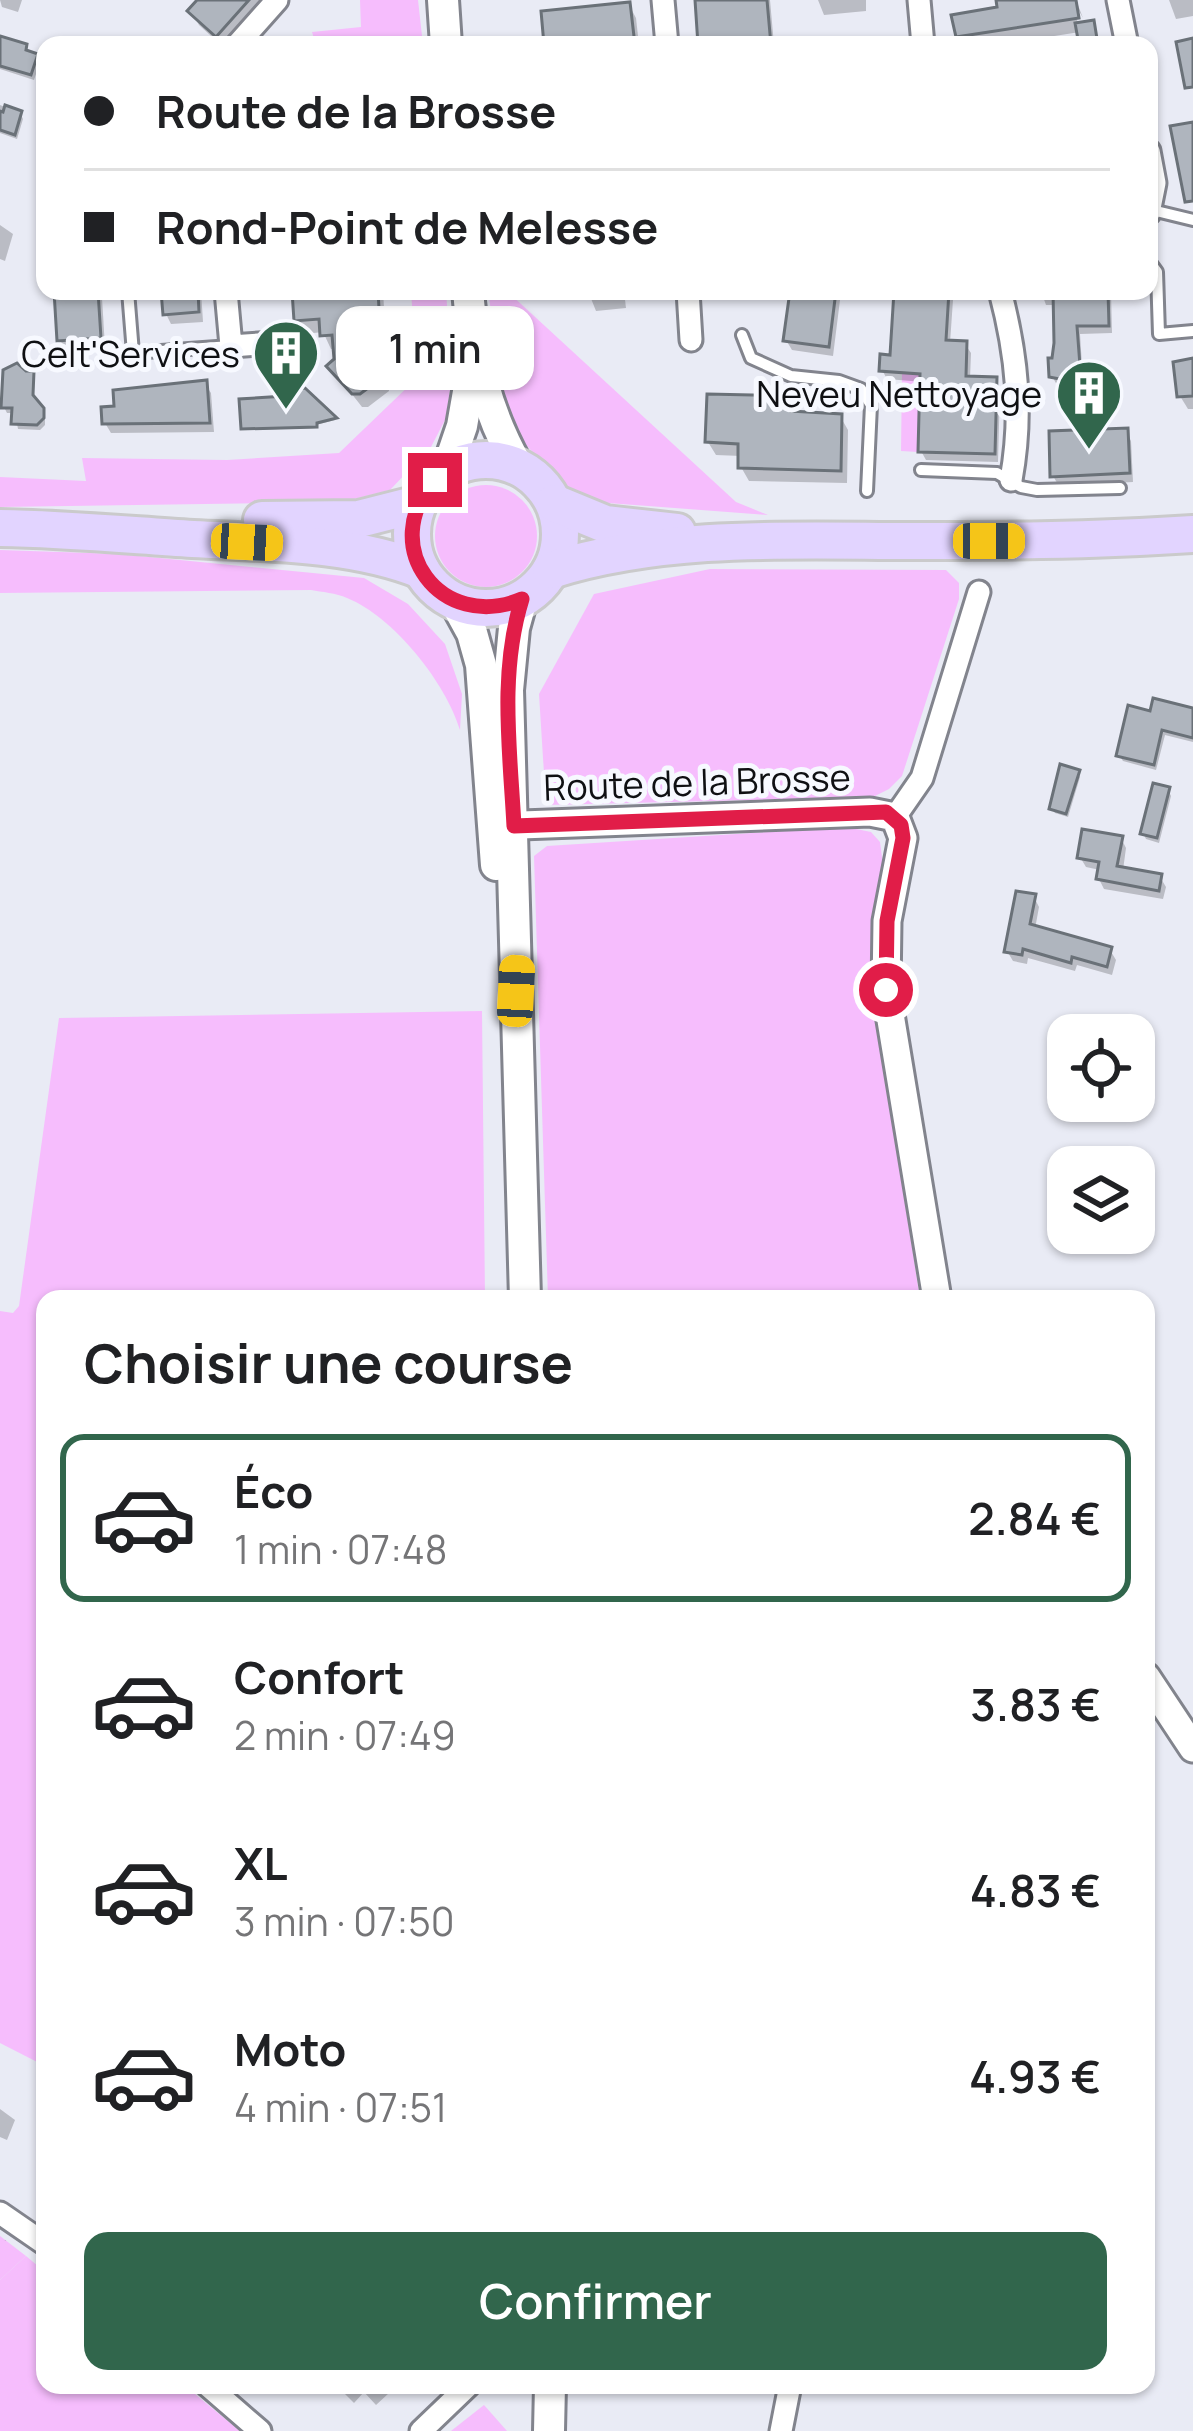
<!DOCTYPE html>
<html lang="fr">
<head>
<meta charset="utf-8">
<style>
	body { margin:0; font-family:Manrope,sans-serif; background:#f6f6f6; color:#202124; height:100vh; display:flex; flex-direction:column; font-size:45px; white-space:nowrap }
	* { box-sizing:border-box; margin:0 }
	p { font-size:39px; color:#757577 }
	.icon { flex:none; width:66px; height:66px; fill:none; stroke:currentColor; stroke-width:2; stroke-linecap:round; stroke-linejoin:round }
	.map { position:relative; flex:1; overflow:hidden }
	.side { position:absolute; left:36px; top:1290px; width:1119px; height:1104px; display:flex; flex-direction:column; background:#fff; border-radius:24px; box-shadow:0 3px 9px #0004 }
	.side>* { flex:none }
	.banner { position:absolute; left:36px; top:36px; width:1122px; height:264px; border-radius:24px; box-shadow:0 3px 9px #0004; display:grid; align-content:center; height:264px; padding:0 48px; background:#fff }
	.buttons { position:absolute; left:1047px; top:1014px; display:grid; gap:24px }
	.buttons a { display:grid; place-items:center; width:108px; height:108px; border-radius:24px; background:#fff; box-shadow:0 3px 9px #0004; font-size:60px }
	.end { position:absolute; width:54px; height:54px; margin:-27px; border:15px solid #e11d48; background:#fff; box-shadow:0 0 0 6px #fff }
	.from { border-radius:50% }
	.bubble { position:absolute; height:84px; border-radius:24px; background:#fff; box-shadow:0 3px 9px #0004; font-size:39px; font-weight:600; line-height:84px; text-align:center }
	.car { position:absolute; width:36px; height:72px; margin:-36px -18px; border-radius:15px; box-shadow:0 0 9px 3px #0007; background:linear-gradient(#f5c518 24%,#345 0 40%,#f5c518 0 76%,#345 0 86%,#f5c518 0) }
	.banner b { display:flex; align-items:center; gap:42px; height:114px; font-size:45px }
	.banner b+b { border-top:3px solid #e0e0e0 }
	.banner i { width:30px; height:30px; background:#202124 }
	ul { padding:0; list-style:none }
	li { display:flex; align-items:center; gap:36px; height:168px; margin:0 24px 18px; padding:0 24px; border:6px solid transparent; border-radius:24px }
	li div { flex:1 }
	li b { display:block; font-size:45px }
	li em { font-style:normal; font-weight:600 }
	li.selected { border-color:#31664c }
	li>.icon { width:108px; height:108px; stroke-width:1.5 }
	h2 { padding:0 48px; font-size:54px; line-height:144px }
	.primary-button { display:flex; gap:24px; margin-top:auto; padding:24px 48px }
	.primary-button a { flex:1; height:138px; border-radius:24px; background:#31664c; color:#fff; font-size:48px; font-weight:600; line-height:138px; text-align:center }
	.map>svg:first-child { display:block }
</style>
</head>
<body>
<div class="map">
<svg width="1193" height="2431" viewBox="0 0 1193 2431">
	<defs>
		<pattern id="forest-firs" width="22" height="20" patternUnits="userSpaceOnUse" patternTransform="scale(3)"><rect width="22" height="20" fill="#f6bdfd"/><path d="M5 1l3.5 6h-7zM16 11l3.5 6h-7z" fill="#d2a1d8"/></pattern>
	</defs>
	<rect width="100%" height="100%" fill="#e9ebf5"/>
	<g fill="#f6bdfd">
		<path d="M360 0H418L423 45H316L312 32 361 27Z"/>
		<path d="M411 291H446L452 376 446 418 431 447 390 490 342 502 0 507V477L86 481 82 458 227 460 339 453 417 378Z"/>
		<path d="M488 291H507L736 502 768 515 608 503 571 491 517 436 505 403Z"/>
		<path d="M902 373 973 376 920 391 918 452 901 451Z"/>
		<circle cx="486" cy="536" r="51"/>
		<path d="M0 550 119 554 364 578 408 604 445 644 462 694 460 730C446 683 394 617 347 598 336 593 322 592 311 590L0 593Z"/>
		<path d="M710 569 946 570 959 583V599L902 776 889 789 873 797 546 805 539 694 594 594Z"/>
		<path d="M846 827 871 832 880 842 884 873 871 985 920 1299H548L534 856 547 846Z"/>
		<path d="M482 1011 485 1299H45V2066L0 2043V1311L13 1313 19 1306 59 1018Z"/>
		<path d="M26 2256 45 2272V2385H184L240 2431H0V2280Z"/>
		<path d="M484 2405 507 2431H451Z"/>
	</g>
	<path fill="url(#forest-firs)" d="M0 2236 26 2256 0 2280Z"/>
	<g fill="#0003">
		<path d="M0 0H22L18 12 2 7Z"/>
		<path d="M201 0H268L228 45H221L199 25 191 11Z"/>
		<path d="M699 0H770L774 45H702Z"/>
		<path d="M818 0H866V11L824 15Z"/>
		<path d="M999 0H1076L1083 18 1075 4 1069 7 1080 25 1092 23 1098 45H1082L1080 32 997 45H964L959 36 1000 9Z"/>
		<path d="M1169 0H1193V16L1176 19Z"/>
		<path d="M629 5 636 18 639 45H547Z"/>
		<path d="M0 39 25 47 36 56 40 62 34 80 0 69Z"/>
		<path d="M0 105 20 113 23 119 17 139 0 133Z"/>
		<path d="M0 225 13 234 5 261 0 259Z"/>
		<path d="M76 291 102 298 105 347 66 350 60 340Z"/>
		<path d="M164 291H201L203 322 171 324 166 314Z"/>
		<path d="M295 291H383L389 391 368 407H362L330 366 337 360 336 349H331L323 332 304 334 297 320Z"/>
		<path d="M588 291H624L626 308 596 311Z"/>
		<path d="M793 291H835L840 300 833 356 792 350 786 340Z"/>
		<path d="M897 291H948L953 300 950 343 965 344 971 353 970 379 995 380 1000 389 998 462 926 460 921 451 923 382 887 379 882 370 893 359Z"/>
		<path d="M1041 291 1111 292 1112 333 1080 334 1083 382H1093L1099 406 1069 407 1064 386 1057 385 1052 376 1057 305H1046Z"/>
		<path d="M1193 361V409H1188L1180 396Z"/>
		<path d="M32 374 35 402 45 417V425L40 430 18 429 15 413H7L4 407Z"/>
		<path d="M205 384 211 393 214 432 111 433 105 423Z"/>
		<path d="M304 391 335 420 316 425V428L245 430Z"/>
		<path d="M789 399 798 415 840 416 848 430 847 483 749 481 741 467V456L716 455 708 442Z"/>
		<path d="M1126 431 1131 441 1133 482 1059 486 1053 476Z"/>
		<path d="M1193 711V742L1165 735 1156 770 1123 761 1119 755 1153 714Z"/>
		<path d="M1078 773 1080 777 1068 817 1055 813 1052 808Z"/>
		<path d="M1168 790 1171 796 1159 843 1146 839 1143 833Z"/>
		<path d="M1121 838 1126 848 1123 870 1160 877 1166 887 1163 899 1104 889 1099 879 1100 870 1086 867 1080 857Z"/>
		<path d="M1034 897 1039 907 1035 929 1110 950 1116 960 1112 975 1077 965 1075 971 1028 958 1027 964 1013 961 1007 951Z"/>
		<path d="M0 2109 15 2120 7 2140 0 2137Z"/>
		<path d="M336 2385H383L389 2393 376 2405 364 2392 354 2403Z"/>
	</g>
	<g fill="#afb5be" stroke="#6a7178" stroke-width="3">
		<path d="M197 0H249L216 37 187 11Z"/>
		<path d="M695 0H767L771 45H698Z"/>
		<path d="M996 0H1076L1079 18 956 37 951 15 997 7Z"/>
		<path d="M630 2 635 45H544L541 11Z"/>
		<path d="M1094 20 1098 45H1079L1075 23Z"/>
		<path d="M0 36 27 44 26 50 38 54 31 75 0 66Z"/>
		<path d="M1193 38V87L1185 88 1176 42Z"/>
		<path d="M5 105 22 111 15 135 0 130V111L3 112Z"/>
		<path d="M1193 122V201L1185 202 1170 126Z"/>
		<path d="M54 291H98L101 338 57 341Z"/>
		<path d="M161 291H198L199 312 163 315Z"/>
		<path d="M292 291H378L383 377 360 394H352L326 366 334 359 332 335 320 336 319 319 294 321Z"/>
		<path d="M790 291H836L829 347 783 341Z"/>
		<path d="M894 291H949L946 340 967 341 966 376 997 377 995 454 918 452 920 374 879 371 880 354 890 355Z"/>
		<path d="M1053 291H1108L1109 326H1077L1081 379H1095L1096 399 1061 400 1060 379 1049 377 1048 358H1052L1054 343Z"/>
		<path d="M1193 358V396L1177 397 1173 362Z"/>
		<path d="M17 363 26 371H34L33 395 44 408V418L37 425 11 424 12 408H1L3 370Z"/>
		<path d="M207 380 210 423 102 424 101 407 114 406 113 390Z"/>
		<path d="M305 388 337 418 317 423V427L241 429 239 399 285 396V390Z"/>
		<path d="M707 394 791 396V411L842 414 841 471 738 468V444L705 442Z"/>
		<path d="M1128 428 1130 473 1050 477 1049 431Z"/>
		<path d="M1153 698 1193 708V738L1162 730 1154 765 1116 756 1128 705 1150 711Z"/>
		<path d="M1060 764 1080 770 1066 814 1049 809Z"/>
		<path d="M1153 783 1170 787 1157 838 1140 834Z"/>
		<path d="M1082 829 1123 836 1117 866 1162 874 1159 891 1096 879 1099 862 1077 858Z"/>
		<path d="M1016 891 1036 894 1030 924 1112 947 1107 967 1072 957 1071 963 1023 949 1022 955 1004 952Z"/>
	</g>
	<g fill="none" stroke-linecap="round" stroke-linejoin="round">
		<g stroke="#82848d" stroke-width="16">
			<g id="service">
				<path d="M1152 210 1193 220"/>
				<path d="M1149 261 1157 272 1159 334 1193 331"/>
				<path d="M128 291 133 353 231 346"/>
				<path d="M742 335 751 358 791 376 839 381 861 389 871 405 867 491"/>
				<path d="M274 343 297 345"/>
				<path d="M921 470 997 473 1021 487 1037 490 1120 488"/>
			</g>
		</g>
		<g stroke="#82848d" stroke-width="27">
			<g id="minor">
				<path d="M663 0 667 45"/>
				<path d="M919 0 923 45"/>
				<path d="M1118 0 1127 45"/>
				<path d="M237 45 277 0"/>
				<path d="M1149 151 1155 183 1149 213"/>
				<path d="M226 291 231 346 274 343"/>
				<path d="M688 291 691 340"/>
				<path d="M1000 291C1017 355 1023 414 1011 480"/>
				<path d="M895 817 922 778 979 592"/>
				<path d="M0 2213 45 2244"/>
				<path d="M207 2385 260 2431"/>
				<path d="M421 2431 469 2385"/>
				<path d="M781 2431 790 2385"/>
			</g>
		</g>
		<g stroke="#82848d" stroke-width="33">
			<g id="tertiary">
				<path d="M493 826 870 812 895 817 903 838 887 921 886 990 937 1299"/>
				<path d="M1146 1677 1193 1748"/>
			</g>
		</g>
		<g stroke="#82848d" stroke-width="36">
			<g id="secondary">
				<path d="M443 0 446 45"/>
				<path d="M468 291C474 357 485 409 518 467"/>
				<path d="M447 470 462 426 473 363"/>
				<path d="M522 599 514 628 508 690 525 1299"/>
				<path d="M455 602 472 633 481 665 496 865"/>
				<path d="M549 2431 550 2385"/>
			</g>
		</g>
		<g stroke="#cacacb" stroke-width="42">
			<g id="primary">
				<circle cx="486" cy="534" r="74"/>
				<path d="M554 503 605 524 677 532"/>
				<path d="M262 520 359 519 418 504"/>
				<path d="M0 528C65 529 129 535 193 539 269 543 350 542 421 570"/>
				<path d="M551 570C659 536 778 540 889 541 991 541 1092 541 1193 534"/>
			</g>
		</g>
		<use href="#service" stroke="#fff" stroke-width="10"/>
		<use href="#minor" stroke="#fff" stroke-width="21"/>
		<use href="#tertiary" stroke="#fff" stroke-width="27"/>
		<use href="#secondary" stroke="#fff" stroke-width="30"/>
		<use href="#primary" stroke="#e2d4ff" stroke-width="36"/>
	</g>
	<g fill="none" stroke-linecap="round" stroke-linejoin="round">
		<path stroke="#e11d48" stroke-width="15" d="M435 480C376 546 441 633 522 599 499 673 510 750 514 826L886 812 901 825 903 838 887 921 886 990"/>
	</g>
	<defs>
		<g id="building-pin" transform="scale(3.45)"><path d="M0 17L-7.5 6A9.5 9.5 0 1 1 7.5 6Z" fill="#31664c" stroke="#f7f9ff"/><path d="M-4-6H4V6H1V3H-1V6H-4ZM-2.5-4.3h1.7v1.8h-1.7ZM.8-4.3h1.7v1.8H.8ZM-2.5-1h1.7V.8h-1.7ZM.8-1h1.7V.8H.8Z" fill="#fff"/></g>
	</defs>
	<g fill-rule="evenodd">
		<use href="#building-pin" x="286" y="353"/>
		<use href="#building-pin" x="1089" y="393"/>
	</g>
	<g text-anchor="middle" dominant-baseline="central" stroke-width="10" stroke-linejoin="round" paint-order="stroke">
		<g font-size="36" fill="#0f1013" stroke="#f7f9ff" text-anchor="end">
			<text x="240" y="353">Celt'Services</text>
			<text x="1042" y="393">Neveu Nettoyage</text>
		</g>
		<g font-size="36" fill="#0f1013" stroke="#f7f9ff">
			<text transform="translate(697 782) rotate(-2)">Route de la Brosse</text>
		</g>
	</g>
</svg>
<div class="buttons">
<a><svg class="icon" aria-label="locate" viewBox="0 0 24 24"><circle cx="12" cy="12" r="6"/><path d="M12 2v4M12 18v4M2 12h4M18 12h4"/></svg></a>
<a><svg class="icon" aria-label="layers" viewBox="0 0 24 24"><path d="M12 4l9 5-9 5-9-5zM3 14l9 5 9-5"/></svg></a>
</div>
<i class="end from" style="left:886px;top:990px"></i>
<i class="end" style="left:435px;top:480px"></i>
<div class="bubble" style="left:336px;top:306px;width:198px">1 min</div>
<i class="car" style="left:989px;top:541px;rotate:90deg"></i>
<i class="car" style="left:247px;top:542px;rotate:93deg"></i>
<i class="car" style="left:516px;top:991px;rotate:3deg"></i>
<div class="banner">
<b><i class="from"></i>Route de la Brosse</b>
<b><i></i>Rond-Point de Melesse</b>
</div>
<section class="side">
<h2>Choisir une course</h2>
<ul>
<li class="selected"><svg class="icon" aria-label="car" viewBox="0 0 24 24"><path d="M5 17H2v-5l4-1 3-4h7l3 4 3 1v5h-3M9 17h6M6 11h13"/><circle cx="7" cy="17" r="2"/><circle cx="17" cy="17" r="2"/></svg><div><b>Éco</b><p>1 min · 07:48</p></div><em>2.84 €</em></li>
<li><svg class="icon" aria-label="car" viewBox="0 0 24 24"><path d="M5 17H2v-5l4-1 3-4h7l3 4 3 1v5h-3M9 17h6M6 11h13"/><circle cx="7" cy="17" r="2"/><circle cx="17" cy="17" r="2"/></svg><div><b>Confort</b><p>2 min · 07:49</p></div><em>3.83 €</em></li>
<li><svg class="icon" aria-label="car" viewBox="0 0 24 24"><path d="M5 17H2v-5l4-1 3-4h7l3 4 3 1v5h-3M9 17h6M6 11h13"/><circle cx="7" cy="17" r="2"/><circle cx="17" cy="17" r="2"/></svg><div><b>XL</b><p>3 min · 07:50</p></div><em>4.83 €</em></li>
<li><svg class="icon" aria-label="car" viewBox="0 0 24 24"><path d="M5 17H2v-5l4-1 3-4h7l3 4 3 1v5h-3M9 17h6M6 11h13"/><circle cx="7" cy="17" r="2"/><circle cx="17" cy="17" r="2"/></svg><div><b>Moto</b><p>4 min · 07:51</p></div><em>4.93 €</em></li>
</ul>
<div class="primary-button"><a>Confirmer</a></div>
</section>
</div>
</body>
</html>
